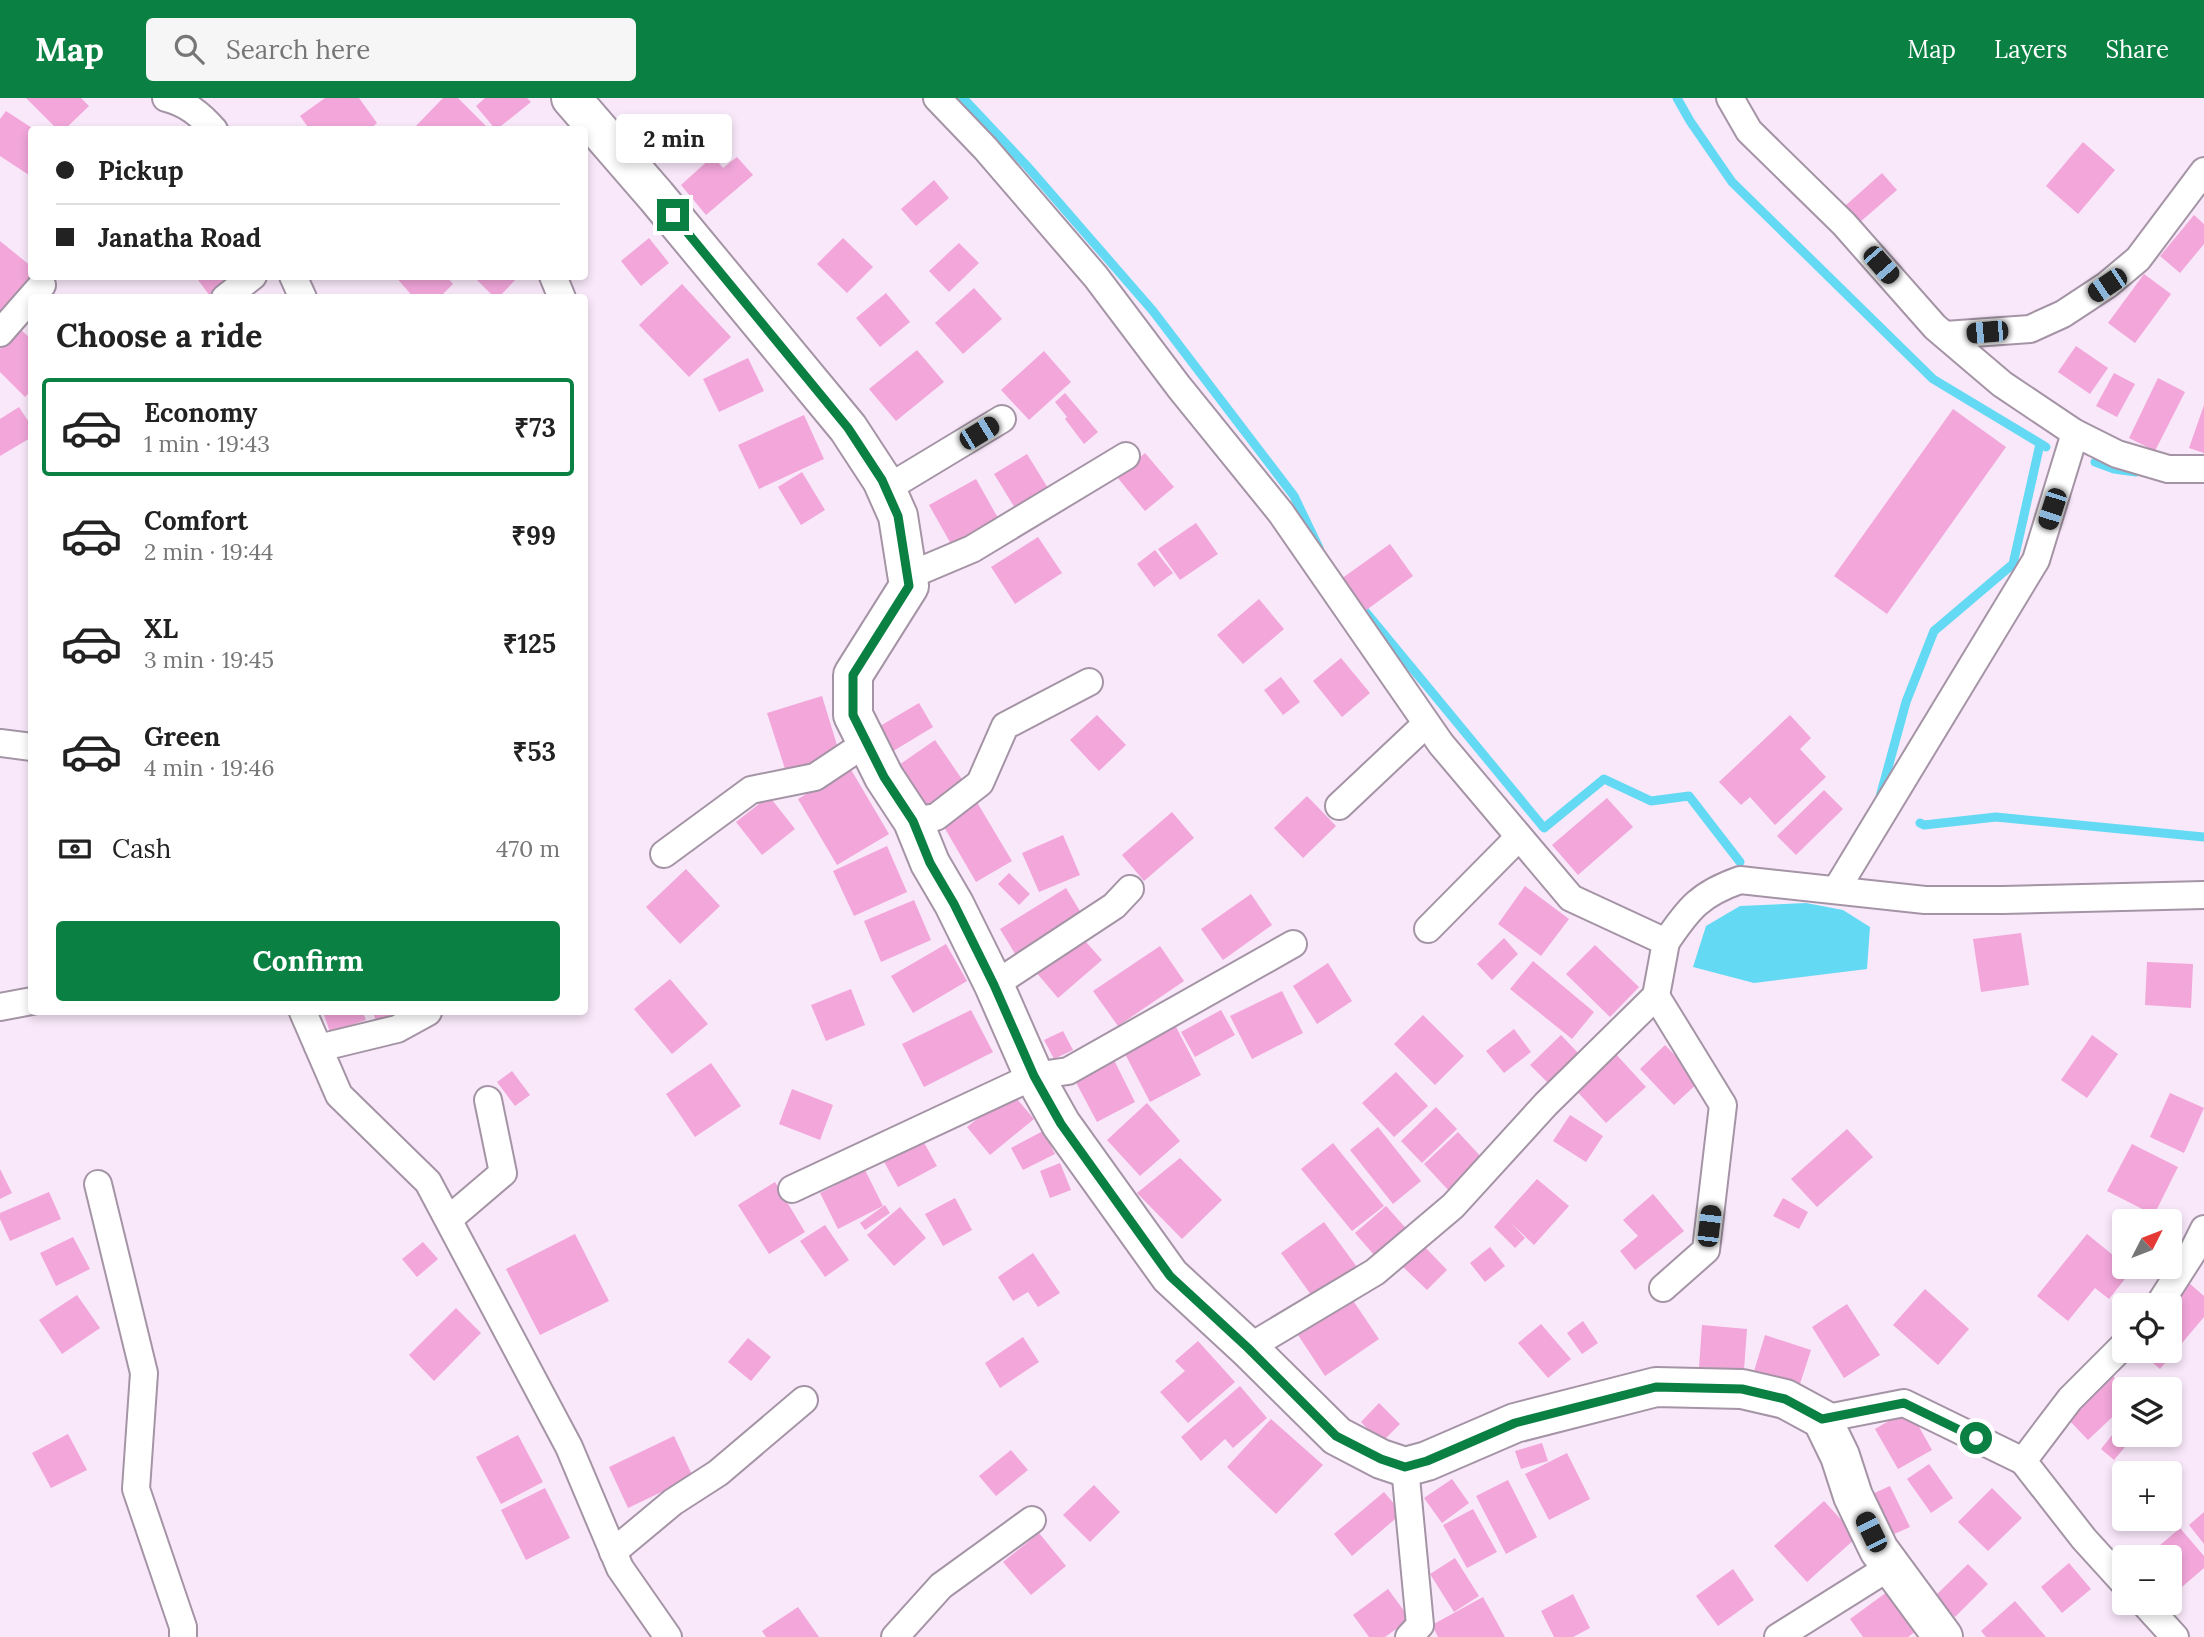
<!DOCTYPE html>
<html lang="en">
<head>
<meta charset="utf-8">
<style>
	body { margin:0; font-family:Lora,serif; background:#f6f6f6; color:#222; height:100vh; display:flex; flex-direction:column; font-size:26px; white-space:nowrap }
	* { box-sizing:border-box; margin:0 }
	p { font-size:23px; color:#767676 }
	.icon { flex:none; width:38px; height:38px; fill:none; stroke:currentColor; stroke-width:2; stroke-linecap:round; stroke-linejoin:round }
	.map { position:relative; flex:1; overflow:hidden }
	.details { position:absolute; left:28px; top:196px; width:560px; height:721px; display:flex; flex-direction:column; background:#fff; border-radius:7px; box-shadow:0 4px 10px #0003 }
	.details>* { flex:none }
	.guide { position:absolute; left:28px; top:28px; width:560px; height:154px; border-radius:7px; box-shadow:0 4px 10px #0003; display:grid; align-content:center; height:154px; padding:0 28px; background:#fff }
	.needle { width:46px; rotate:48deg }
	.controls { position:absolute; left:2112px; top:1111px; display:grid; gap:14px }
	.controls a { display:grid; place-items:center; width:70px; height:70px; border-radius:7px; background:#fff; box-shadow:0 4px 10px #0003; font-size:35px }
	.end { position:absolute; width:32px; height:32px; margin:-16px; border:9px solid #0b8043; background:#fff; box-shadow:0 0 0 4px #fff }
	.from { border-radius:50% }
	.bubble { position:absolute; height:49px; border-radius:7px; background:#fff; box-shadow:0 4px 10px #0003; font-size:23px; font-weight:700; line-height:49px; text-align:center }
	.car { position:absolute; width:21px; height:42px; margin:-21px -10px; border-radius:9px; box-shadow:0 0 5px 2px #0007; background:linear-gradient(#222 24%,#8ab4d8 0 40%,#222 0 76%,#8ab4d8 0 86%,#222 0) }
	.guide b { display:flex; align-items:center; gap:24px; height:66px; font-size:26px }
	.guide b+b { border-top:2px solid #e0e0e0 }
	.guide i { width:18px; height:18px; background:#222 }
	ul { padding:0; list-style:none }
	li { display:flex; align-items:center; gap:21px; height:98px; margin:0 14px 10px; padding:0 14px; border:4px solid transparent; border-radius:7px }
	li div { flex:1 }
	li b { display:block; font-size:26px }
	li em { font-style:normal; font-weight:700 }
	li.selected { border-color:#0b8043 }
	li>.icon { width:63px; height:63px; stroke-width:1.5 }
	h2 { padding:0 28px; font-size:32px; line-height:84px }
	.pay { display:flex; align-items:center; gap:18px; height:77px; padding:0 28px; font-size:26px }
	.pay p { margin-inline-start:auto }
	.button { display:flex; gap:14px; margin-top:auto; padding:14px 28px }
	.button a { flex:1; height:80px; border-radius:7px; background:#0b8043; color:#fff; font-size:28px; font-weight:700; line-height:80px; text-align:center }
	header { display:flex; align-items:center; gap:42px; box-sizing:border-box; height:98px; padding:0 35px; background:#0b8043; color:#fff }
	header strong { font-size:33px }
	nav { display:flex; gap:38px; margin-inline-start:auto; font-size:24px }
	.search { width:490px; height:63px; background:#f6f6f6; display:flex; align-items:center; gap:18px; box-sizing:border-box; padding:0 24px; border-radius:7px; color:#767676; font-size:26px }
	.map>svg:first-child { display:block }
</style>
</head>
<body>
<header>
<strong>Map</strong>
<div class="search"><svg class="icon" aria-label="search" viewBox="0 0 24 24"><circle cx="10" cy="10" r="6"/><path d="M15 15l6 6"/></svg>Search here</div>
<nav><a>Map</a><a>Layers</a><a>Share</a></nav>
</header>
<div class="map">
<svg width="2204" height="1539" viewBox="0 0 2204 1539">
	<rect width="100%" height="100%" fill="#f9e8fa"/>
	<path fill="#64d9f3" d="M1806 805 1843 812 1870 829 1867 871 1754 885 1693 869 1706 828 1740 808Z"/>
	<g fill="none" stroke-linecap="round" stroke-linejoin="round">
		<g stroke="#64d9f3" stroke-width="9">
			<path d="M963 0 1027 68 1153 213 1294 398 1319 450"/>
			<path d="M1677 0 1690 23 1732 84 1933 281 2046 349"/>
			<path d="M2095 364 2114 371 2136 374"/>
			<path d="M1360 507 1544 730 1604 681 1651 703 1689 698 1740 764"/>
			<path d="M1880 699 1906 604 1934 533 2013 466 2040 346"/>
			<path d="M1920 725 1924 727 1996 719 2204 739"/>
		</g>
	</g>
	<g fill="#f2a6da">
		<path d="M26 0H81L89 8 64 32H58Z"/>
		<path d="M325 0H359L377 25 369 32H310L300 18Z"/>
		<path d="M443 0H458L490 32H412Z"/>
		<path d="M485 0H527L531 4 496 32 476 8Z"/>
		<path d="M6 13 32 30V79L0 58V21Z"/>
		<path d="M2083 44 2115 72 2078 116 2046 88Z"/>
		<path d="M713 58 723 70 737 59 753 77 706 117 681 87Z"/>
		<path d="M1882 75 1897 92 1852 131 1837 115Z"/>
		<path d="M934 82 949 100 916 128 901 111Z"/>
		<path d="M2194 117 2204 126V146L2180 175 2160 158Z"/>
		<path d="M649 140 669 165 641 188 621 163Z"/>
		<path d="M843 140 873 169 847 195 817 166Z"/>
		<path d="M0 143 32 169V178H36L3 217 0 214Z"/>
		<path d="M959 145 979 165 949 194 929 173Z"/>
		<path d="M2144 176 2171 196 2135 245 2108 225Z"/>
		<path d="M195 178H235L210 198Z"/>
		<path d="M395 178H446L453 186 439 200H414Z"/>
		<path d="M473 178H519L498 200H495Z"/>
		<path d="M682 186 731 239 689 279 639 227Z"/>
		<path d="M974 190 1002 221 963 256 935 225Z"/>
		<path d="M886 195 910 224 880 249 856 220Z"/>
		<path d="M20 231 32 242V292L25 299 0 274V251Z"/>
		<path d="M2076 248 2108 270 2090 296 2058 274Z"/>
		<path d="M917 252 944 284 896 323 869 291Z"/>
		<path d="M1044 253 1071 284 1029 322 1001 292Z"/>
		<path d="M748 260 764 293 719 314 703 281Z"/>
		<path d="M2114 275 2135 286 2117 319 2096 308Z"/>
		<path d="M2158 280 2185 294 2155 353 2129 340Z"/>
		<path d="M1065 295 1098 334 1084 346 1065 321 1067 319 1055 304Z"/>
		<path d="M2204 307V355L2189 350Z"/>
		<path d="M19 309 32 329V339L0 358V321Z"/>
		<path d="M1953 311 2006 349 1887 516 1834 478Z"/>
		<path d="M804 317 824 361 759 391 738 347Z"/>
		<path d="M1145 355 1174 389 1145 413 1117 379Z"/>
		<path d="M1027 356 1051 395 1018 415 994 376Z"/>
		<path d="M802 374 825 412 801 427 778 389Z"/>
		<path d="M976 381 1002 427 955 453 929 407Z"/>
		<path d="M1196 425 1218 456 1180 482 1158 451Z"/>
		<path d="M1038 439 1062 475 1015 506 991 469Z"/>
		<path d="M1390 446 1413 478 1365 513 1341 481Z"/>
		<path d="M1155 452 1173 475 1154 489 1137 466Z"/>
		<path d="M1259 501 1284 531 1243 566 1217 537Z"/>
		<path d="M1341 560 1370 595 1342 619 1313 583Z"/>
		<path d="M1281 579 1300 604 1283 617 1264 592Z"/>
		<path d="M822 598 840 657 786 674 767 615Z"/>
		<path d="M919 605 933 629 890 655 875 631Z"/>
		<path d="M1097 617 1126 647 1099 673 1070 642Z"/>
		<path d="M1790 617 1811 640 1800 651 1826 679 1775 727 1750 699 1741 707 1719 684Z"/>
		<path d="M935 642 968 690 933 715 899 667Z"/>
		<path d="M850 670 889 736 837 767 798 701Z"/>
		<path d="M1824 692 1843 711 1796 757 1777 738Z"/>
		<path d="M769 698 795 731 762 757 736 724Z"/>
		<path d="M1307 698 1336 728 1303 760 1274 730Z"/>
		<path d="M1607 700 1633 729 1578 777 1552 747Z"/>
		<path d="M975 701 1012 763 976 784 940 722Z"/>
		<path d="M1172 714 1194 740 1144 783 1122 757Z"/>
		<path d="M1063 737 1080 777 1039 794 1022 755Z"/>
		<path d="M887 748 907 794 854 818 833 773Z"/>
		<path d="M686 771 720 808 680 846 646 809Z"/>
		<path d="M1009 775 1030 796 1019 807 998 786Z"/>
		<path d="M1525 788 1569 821 1541 858 1498 826Z"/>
		<path d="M1066 790 1086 823 1020 864 1000 831Z"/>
		<path d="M1251 796 1272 827 1223 862 1201 831Z"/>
		<path d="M914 802 931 842 881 864 864 823Z"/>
		<path d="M1078 835 1102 862 1058 900 1035 873Z"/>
		<path d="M2021 835 2029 887 1981 894 1973 841Z"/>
		<path d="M1504 840 1518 856 1492 882 1477 866Z"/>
		<path d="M946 846 967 883 913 915 891 878Z"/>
		<path d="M1595 847 1639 889 1610 919 1566 876Z"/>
		<path d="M1160 848 1184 883 1118 928 1093 893Z"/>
		<path d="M1533 863 1594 914 1572 941 1510 891Z"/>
		<path d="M2147 864 2193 866 2191 910 2145 907Z"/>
		<path d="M1328 865 1352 903 1317 926 1293 888Z"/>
		<path d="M670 881 708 926 672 956 634 911Z"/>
		<path d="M851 891 865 927 826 943 811 907Z"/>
		<path d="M1282 893 1303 935 1252 961 1230 918Z"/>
		<path d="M971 912 993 954 924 989 902 946Z"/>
		<path d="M1221 912 1235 937 1195 959 1181 934Z"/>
		<path d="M323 914H363L366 922 330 934Z"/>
		<path d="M373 914H405L376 923Z"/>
		<path d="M1423 917 1464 958 1435 987 1394 946Z"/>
		<path d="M1175 927 1201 977 1150 1004 1124 954Z"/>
		<path d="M1514 931 1531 954 1504 975 1486 953Z"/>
		<path d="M1063 933 1073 952 1054 961 1044 942Z"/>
		<path d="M1561 937 1579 956 1549 986 1530 967Z"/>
		<path d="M2092 937 2118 956 2087 1000 2061 982Z"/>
		<path d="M1665 947 1700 983 1674 1007 1640 971Z"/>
		<path d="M1614 954 1646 989 1606 1025 1574 990Z"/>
		<path d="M1111 956 1135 1004 1097 1024 1072 977Z"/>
		<path d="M711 965 741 1008 695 1039 666 996Z"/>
		<path d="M512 973 530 997 515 1008 497 984Z"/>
		<path d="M1396 974 1428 1008 1394 1039 1362 1005Z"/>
		<path d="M792 991 833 1007 820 1042 779 1026Z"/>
		<path d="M1011 994 1034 1021 990 1057 967 1029Z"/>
		<path d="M2170 995 2204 1010 2184 1055 2150 1039Z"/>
		<path d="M1147 1005 1180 1043 1140 1078 1107 1042Z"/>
		<path d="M1436 1009 1457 1031 1422 1065 1401 1043Z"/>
		<path d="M1570 1017 1603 1038 1586 1064 1553 1043Z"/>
		<path d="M1378 1029 1421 1083 1393 1106 1350 1052Z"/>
		<path d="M1847 1031 1873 1059 1817 1109 1791 1081Z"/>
		<path d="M1043 1033 1055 1056 1023 1072 1011 1050Z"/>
		<path d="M1458 1034 1484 1062 1450 1094 1424 1066Z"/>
		<path d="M922 1041 937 1068 898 1089 883 1062Z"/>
		<path d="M1333 1045 1384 1108 1352 1133 1301 1071Z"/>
		<path d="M2132 1046 2178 1069 2154 1117 2107 1093Z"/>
		<path d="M1180 1060 1222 1102 1182 1141 1137 1095Z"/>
		<path d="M1060 1065 1071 1092 1050 1100 1040 1073Z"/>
		<path d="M0 1071 12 1095 0 1101Z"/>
		<path d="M865 1072 883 1108 838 1131 820 1095Z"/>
		<path d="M1537 1081 1569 1108 1534 1147 1511 1125 1525 1140 1515 1150 1494 1129Z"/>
		<path d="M775 1084 805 1134 769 1156 738 1107Z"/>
		<path d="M49 1094 61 1121 10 1143 0 1121V1115Z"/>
		<path d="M1653 1096 1684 1133 1635 1172 1620 1153 1638 1138 1623 1122Z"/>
		<path d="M955 1100 972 1132 943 1148 925 1116Z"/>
		<path d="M1783 1100 1808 1114 1799 1131 1773 1118Z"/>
		<path d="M885 1107 890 1115 865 1132 860 1125Z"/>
		<path d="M1386 1108 1412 1137 1381 1165 1355 1135Z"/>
		<path d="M900 1109 926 1140 894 1168 867 1137Z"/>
		<path d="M1324 1124 1357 1169 1314 1201 1281 1155Z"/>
		<path d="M825 1127 849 1162 825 1179 800 1143Z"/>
		<path d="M575 1136 609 1203 540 1237 506 1171Z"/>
		<path d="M2087 1136 2124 1166V1169L2132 1172 2109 1201 2095 1190 2068 1223 2037 1198Z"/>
		<path d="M73 1139 90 1171 56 1188 40 1155Z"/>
		<path d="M423 1144 438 1161 417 1179 402 1161Z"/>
		<path d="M1421 1145 1447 1172 1427 1192 1400 1166Z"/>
		<path d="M1490 1149 1505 1168 1485 1184 1470 1165Z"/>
		<path d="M1033 1155 1060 1195 1038 1209 1028 1194 1013 1203 998 1179Z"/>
		<path d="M2189 1185 2204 1198V1219L2160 1271 2139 1253H2170V1207Z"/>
		<path d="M1925 1191 1969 1231 1938 1267 1893 1227Z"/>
		<path d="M77 1197 100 1230 62 1256 39 1222Z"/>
		<path d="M1352 1201 1379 1241 1325 1278 1298 1237Z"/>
		<path d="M1847 1206 1880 1257 1844 1280 1812 1229Z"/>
		<path d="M456 1210 481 1235 434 1283 409 1257Z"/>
		<path d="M1583 1223 1598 1245 1582 1256 1567 1235Z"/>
		<path d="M1541 1226 1571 1261 1548 1280 1518 1245Z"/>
		<path d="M1702 1227 1747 1231 1744 1272 1699 1269Z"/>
		<path d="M1765 1237 1811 1252 1796 1298 1751 1283Z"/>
		<path d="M1023 1239 1039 1264 1000 1290 985 1265Z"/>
		<path d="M748 1240 771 1259 751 1283 728 1264Z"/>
		<path d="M1198 1243 1235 1284 1188 1325 1160 1294 1185 1273 1175 1263Z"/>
		<path d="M2111 1276 2124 1290V1308L2088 1342 2066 1319Z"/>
		<path d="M1240 1288 1267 1320 1233 1350 1225 1341 1201 1363 1181 1339Z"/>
		<path d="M1379 1305 1400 1326 1381 1345 1361 1324Z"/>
		<path d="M1909 1311 1932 1352 1898 1371 1875 1331Z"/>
		<path d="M1271 1321 1323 1367 1276 1416 1227 1369Z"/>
		<path d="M2124 1322V1337H2135L2114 1362 2101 1351Z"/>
		<path d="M68 1336 87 1372 51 1390 32 1355Z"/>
		<path d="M518 1337 543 1384 501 1406 476 1359Z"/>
		<path d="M674 1338 693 1379 628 1410 609 1369Z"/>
		<path d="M1542 1345 1548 1363 1521 1371 1515 1353Z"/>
		<path d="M1011 1352 1028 1372 996 1398 979 1378Z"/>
		<path d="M1567 1355 1590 1401 1549 1422 1525 1376Z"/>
		<path d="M1929 1366 1953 1400 1931 1415 1907 1381Z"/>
		<path d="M1452 1381 1469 1405 1442 1425 1424 1400Z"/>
		<path d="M1508 1382 1537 1439 1506 1456 1476 1398Z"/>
		<path d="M1094 1387 1120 1414 1090 1444 1063 1417Z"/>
		<path d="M1890 1388 1910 1429 1892 1437 1872 1396Z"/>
		<path d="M545 1390 570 1440 526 1462 501 1412Z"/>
		<path d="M1992 1390 2022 1420 1988 1453 1958 1424Z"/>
		<path d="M1384 1394 1402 1415 1352 1458 1334 1436Z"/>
		<path d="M1824 1403 1857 1439 1807 1484 1774 1448Z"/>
		<path d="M1473 1411 1497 1454 1467 1470 1443 1427Z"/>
		<path d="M2204 1414V1446L2189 1427Z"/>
		<path d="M2180 1430 2204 1458V1470L2176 1494 2170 1487V1460H2145Z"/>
		<path d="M1039 1435 1066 1468 1031 1497 1003 1464Z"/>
		<path d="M1455 1460 1479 1498 1454 1514 1430 1476Z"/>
		<path d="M2069 1465 2091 1491 2062 1515 2041 1489Z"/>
		<path d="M1968 1466 1988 1486 1955 1519 1934 1499Z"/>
		<path d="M1733 1471 1754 1502 1718 1528 1696 1498Z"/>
		<path d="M1388 1491 1410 1521 1385 1539H1369L1353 1517Z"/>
		<path d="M1887 1494 1916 1533 1908 1539H1863L1850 1521Z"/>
		<path d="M1573 1496 1590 1530 1573 1539H1554L1541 1513Z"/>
		<path d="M1483 1499 1505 1539H1438L1432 1527Z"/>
		<path d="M2015 1503 2046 1539H1986L1981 1533Z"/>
		<path d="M798 1509 819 1539H766L762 1533Z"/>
	</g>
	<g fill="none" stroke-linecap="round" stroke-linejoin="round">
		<g stroke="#a494a5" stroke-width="30">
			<g id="street">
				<path d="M166 0C186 5 200 16 214 32"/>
				<path d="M937 0 985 50 1096 179 1179 289 1281 415 1441 646 1571 800 1666 844C1689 810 1700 796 1740 782L1925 802H2003L2204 797"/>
				<path d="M1730 0 1749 33 1844 126 1935 229 2002 286 2075 335 2117 356 2168 371H2204"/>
				<path d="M293 178 303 200"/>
				<path d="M553 178 562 200"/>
				<path d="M225 200 253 178"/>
				<path d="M0 235 42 187"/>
				<path d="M1945 237 2030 231 2063 216 2107 187 2138 161 2204 73"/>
				<path d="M886 391 1002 321"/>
				<path d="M908 478 972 451 1126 358"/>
				<path d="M0 645 32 649"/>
				<path d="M1339 708 1426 626"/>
				<path d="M913 723 936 719 980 685 1005 628 1089 584"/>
				<path d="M664 756 751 692 815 679 866 645"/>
				<path d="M1836 792 2036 462 2075 335"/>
				<path d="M1428 831 1519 739"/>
				<path d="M994 887 1114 808 1130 791"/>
				<path d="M1656 898 1723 1007 1706 1152 1663 1190"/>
				<path d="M0 909 32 903"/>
				<path d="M303 914 339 997 428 1084 569 1349 620 1470 668 1539"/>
				<path d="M318 948H327L397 931 428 914"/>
				<path d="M98 1086 144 1275 136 1391 183 1529V1539"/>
				<path d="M792 1091 1034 978 1068 973 1293 846"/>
				<path d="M449 1121 503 1075 488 1002"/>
				<path d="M2158 1208 2192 1155 2204 1131"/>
				<path d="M2124 1247 2070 1301 2023 1363 2084 1441 2124 1485"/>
				<path d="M1248 1250 1375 1174 1453 1108 1546 1006 1656 898 1666 844"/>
				<path d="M1822 1321 1904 1305 2023 1363"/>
				<path d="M1405 1369 1420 1527 1409 1539"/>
				<path d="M613 1454 673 1404 718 1375 804 1302"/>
				<path d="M2144 1505 2175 1539"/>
				<path d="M895 1539 941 1488 1032 1422"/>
				<path d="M1778 1539 1891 1468"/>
			</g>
		</g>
		<g stroke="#a494a5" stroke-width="42">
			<path id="secondary" d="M571 0 656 98 848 330 882 382 898 418 909 488 853 577V617L884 679 913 723 930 765 954 806 994 887 1034 978 1061 1026 1170 1178 1248 1250 1337 1338 1381 1361 1405 1369 1427 1363 1515 1325 1656 1289 1742 1291 1785 1301 1822 1321 1840 1358 1853 1398 1879 1452 1943 1539"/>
		</g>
		<use href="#street" stroke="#fff" stroke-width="26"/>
		<use href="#secondary" stroke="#fff" stroke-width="38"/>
	</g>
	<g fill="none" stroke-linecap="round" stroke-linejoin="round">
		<path stroke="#0b8043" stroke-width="9" d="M673 117 848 330 882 382 898 418 909 488 853 577V617L884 679 913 723 930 765 954 806 994 887 1034 978 1061 1026 1170 1178 1248 1250 1336 1338 1381 1361 1405 1369 1427 1363 1515 1325 1656 1289 1742 1291 1785 1301 1822 1321 1904 1305 1976 1340"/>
	</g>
</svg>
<div class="controls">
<a><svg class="needle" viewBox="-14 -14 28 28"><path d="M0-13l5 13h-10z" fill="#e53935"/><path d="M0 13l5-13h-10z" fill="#767676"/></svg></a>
<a><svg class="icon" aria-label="locate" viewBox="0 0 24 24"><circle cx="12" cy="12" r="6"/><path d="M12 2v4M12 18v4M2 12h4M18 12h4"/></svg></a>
<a><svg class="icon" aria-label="layers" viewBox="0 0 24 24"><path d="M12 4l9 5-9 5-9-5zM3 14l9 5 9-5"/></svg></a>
<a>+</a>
<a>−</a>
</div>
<i class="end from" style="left:1976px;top:1340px"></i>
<i class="end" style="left:673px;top:117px"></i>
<div class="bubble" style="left:616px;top:16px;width:116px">2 min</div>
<i class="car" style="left:1881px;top:167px;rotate:139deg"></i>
<i class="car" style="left:2107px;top:187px;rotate:236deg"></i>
<i class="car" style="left:1987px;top:234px;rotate:265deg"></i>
<i class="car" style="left:979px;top:335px;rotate:59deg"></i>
<i class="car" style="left:2052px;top:411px;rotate:198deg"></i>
<i class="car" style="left:1709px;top:1128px;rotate:7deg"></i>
<i class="car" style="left:1871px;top:1434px;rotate:334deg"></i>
<div class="guide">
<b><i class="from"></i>Pickup</b>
<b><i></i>Janatha Road</b>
</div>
<section class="details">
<h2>Choose a ride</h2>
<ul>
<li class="selected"><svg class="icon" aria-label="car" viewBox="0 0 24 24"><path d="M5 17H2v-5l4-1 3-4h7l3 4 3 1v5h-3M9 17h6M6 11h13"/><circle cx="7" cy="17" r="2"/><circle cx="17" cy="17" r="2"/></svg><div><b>Economy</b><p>1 min · 19:43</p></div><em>₹73</em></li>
<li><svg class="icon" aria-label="car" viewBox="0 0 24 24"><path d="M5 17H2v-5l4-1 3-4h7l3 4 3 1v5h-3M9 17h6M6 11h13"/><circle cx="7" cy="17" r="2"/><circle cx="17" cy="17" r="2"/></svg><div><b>Comfort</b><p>2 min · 19:44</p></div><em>₹99</em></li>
<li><svg class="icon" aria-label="car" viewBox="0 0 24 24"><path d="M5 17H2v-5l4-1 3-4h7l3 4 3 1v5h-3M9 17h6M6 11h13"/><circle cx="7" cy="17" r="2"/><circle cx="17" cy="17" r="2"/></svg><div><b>XL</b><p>3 min · 19:45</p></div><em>₹125</em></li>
<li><svg class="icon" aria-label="car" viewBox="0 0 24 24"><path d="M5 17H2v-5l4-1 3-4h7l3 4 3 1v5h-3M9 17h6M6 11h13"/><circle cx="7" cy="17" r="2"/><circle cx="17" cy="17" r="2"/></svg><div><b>Green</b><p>4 min · 19:46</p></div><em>₹53</em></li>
</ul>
<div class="pay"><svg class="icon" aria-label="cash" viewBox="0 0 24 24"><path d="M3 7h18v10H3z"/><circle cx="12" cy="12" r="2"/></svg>Cash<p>470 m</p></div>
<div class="button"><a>Confirm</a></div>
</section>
</div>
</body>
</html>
